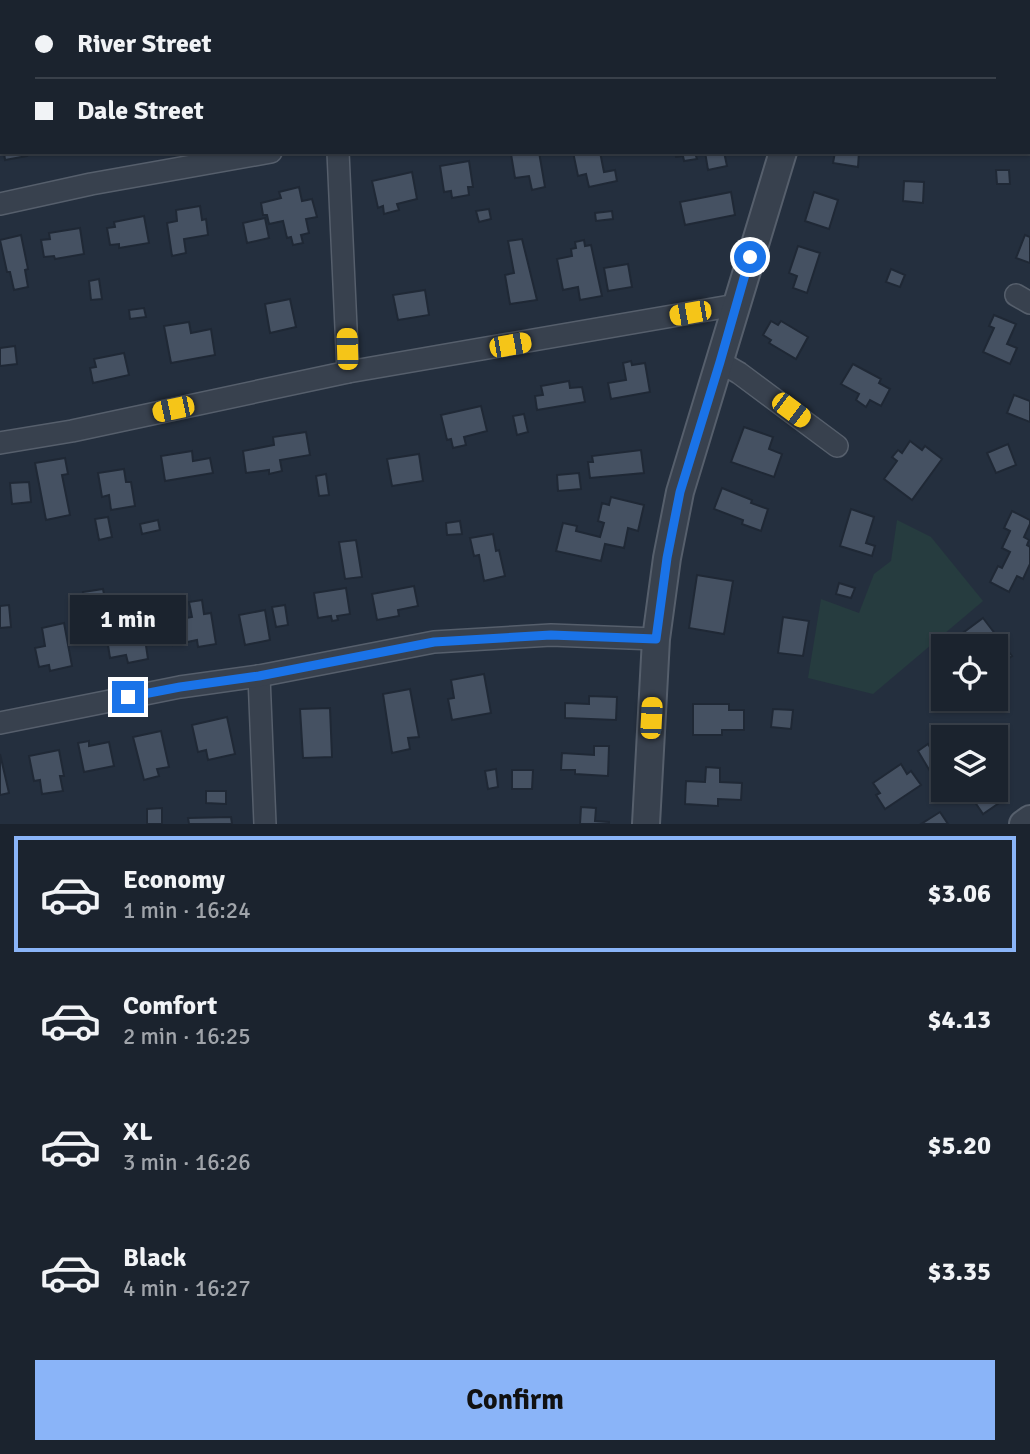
<!DOCTYPE html>
<html lang="en">
<head>
<meta charset="utf-8">
<style>
	body { margin:0; font-family:Signika,sans-serif; background:#242b36; color:#f1f3f6; height:100vh; display:flex; flex-direction:column; font-size:26px; white-space:nowrap }
	* { box-sizing:border-box; margin:0 }
	p { font-size:23px; color:#a0a4aa }
	.icon { flex:none; width:38px; height:38px; fill:none; stroke:currentColor; stroke-width:2; stroke-linecap:round; stroke-linejoin:round }
	.map { position:relative; height:824px; overflow:hidden }
	.sheet { display:flex; flex-direction:column; background:#1b232e; flex:1 }
	.sheet>* { flex:none }
	.guide { position:absolute; left:0px; top:0px; width:1031px; height:154px; box-shadow:0 2px 5px #0004,0 0 0 2px #39404a; display:grid; align-content:center; height:154px; padding:0 35px; background:#1b232e }
	.buttons { position:absolute; left:931px; top:634px; display:grid; gap:14px }
	.buttons a { display:grid; place-items:center; width:77px; height:77px; border-radius:0px; background:#1b232e; box-shadow:0 2px 5px #0004,0 0 0 2px #39404a; font-size:35px }
	.end { position:absolute; width:32px; height:32px; margin:-16px; border:9px solid #1a73e8; background:#fff; box-shadow:0 0 0 4px #fff }
	.from { border-radius:50% }
	.bubble { position:absolute; height:49px; border-radius:0px; background:#1b232e; box-shadow:0 2px 5px #0004,0 0 0 2px #39404a; font-size:23px; font-weight:700; line-height:49px; text-align:center }
	.car { position:absolute; width:21px; height:42px; margin:-21px -10px; border-radius:9px; box-shadow:0 0 5px 2px #0007; background:linear-gradient(#f5c518 24%,#345 0 40%,#f5c518 0 76%,#345 0 86%,#f5c518 0) }
	.guide b { display:flex; align-items:center; gap:24px; height:66px; font-size:26px }
	.guide b+b { border-top:2px solid #39404a }
	.guide i { width:18px; height:18px; background:#f1f3f6 }
	ul { padding:12px 0 0; list-style:none }
	li { display:flex; align-items:center; gap:21px; height:116px; margin:0 14px 10px; padding:0 21px; border:4px solid transparent; border-radius:0px }
	li div { flex:1 }
	li b { display:block; font-size:26px }
	li em { font-style:normal; font-weight:700 }
	li.current { border-color:#8ab4f8 }
	li>.icon { width:63px; height:63px; stroke-width:1.5 }
	.primary-button { display:flex; gap:14px; margin-top:auto; padding:14px 35px }
	.primary-button a { flex:1; height:80px; border-radius:0px; background:#8ab4f8; color:#111; font-size:28px; font-weight:700; line-height:80px; text-align:center }
	.map>svg:first-child { display:block }
</style>
</head>
<body>
<div class="map">
<svg width="1030" height="824" viewBox="0 0 1030 824">
	<rect width="100%" height="100%" fill="#242f3e"/>
	<path fill="#263c3f" d="M897 520 931 537 983 601 873 694 808 678 821 599 859 613 874 574 891 561Z"/>
	<g fill="#455162" stroke="#1f2835" stroke-width="2">
		<rect x="733" y="0" width="47" height="2"/>
		<rect x="0" y="4" width="2" height="60"/>
		<path d="M4 152H26L27 156 5 160Z"/>
		<path d="M522 152H539L545 187 532 190 529 176 515 178 511 154Z"/>
		<path d="M573 152H600L604 172 615 170 617 181 589 187 586 174 578 176Z"/>
		<path d="M675 152H698L695 153 697 159 684 161 683 156 676 157Z"/>
		<path d="M705 152H724L727 166 708 170Z"/>
		<path d="M835 152H859L858 167 833 163Z"/>
		<path d="M469 161 473 187H468L469 195 452 198 451 191 444 192 440 166Z"/>
		<path d="M996 170H1009L1010 184H997Z"/>
		<path d="M412 172 417 199 397 204 399 210 384 214 383 206 378 208 372 181Z"/>
		<path d="M904 181 924 182 923 203 903 201Z"/>
		<path d="M299 187 302 201 312 199 317 217 306 219 309 233 301 235 303 243 293 245 291 237 287 238 283 221 269 224 267 215H263L261 203 281 198 279 192Z"/>
		<path d="M731 192 735 215 685 225 680 202Z"/>
		<path d="M814 192 838 200 829 229 805 221Z"/>
		<path d="M200 206 202 220 206 219 208 235 184 239 186 253 172 256 167 223 177 221 176 210Z"/>
		<path d="M489 209 491 219 479 222 476 211Z"/>
		<path d="M612 211 613 219 596 221 595 213Z"/>
		<path d="M144 216 149 243 119 248V244L110 245 107 228 115 227 114 222Z"/>
		<path d="M265 218 269 238 247 243 243 223Z"/>
		<path d="M80 228 84 254 55 259 54 256 44 257 41 240 50 239 49 233Z"/>
		<path d="M21 235 28 269 25 270 28 287 14 290 10 272H7L0 240Z"/>
		<path d="M1025 235 1030 237V263L1016 258Z"/>
		<path d="M522 239 537 300 510 304 505 275 514 273 508 241Z"/>
		<path d="M584 240 585 246 591 245 602 296 580 300 578 287 563 290 557 259 572 256 571 249 576 248 575 242Z"/>
		<path d="M798 246 820 253 807 293 793 288 797 276 789 273Z"/>
		<path d="M628 264 632 287 608 291 604 268Z"/>
		<path d="M891 269 905 275 900 287 886 282Z"/>
		<path d="M99 279 102 299 91 300 89 281Z"/>
		<path d="M425 290 429 315 398 320 393 295Z"/>
		<path d="M290 299 296 327 270 333 265 304Z"/>
		<path d="M144 308 146 317 130 319 129 310Z"/>
		<path d="M994 315 1016 324 1007 344 1017 348 1010 364 983 352 994 328 989 326Z"/>
		<path d="M771 321 778 325 781 321 808 337 796 359 769 343 771 340 763 335Z"/>
		<path d="M189 322 191 333 211 329 215 355 171 363 164 326Z"/>
		<path d="M15 346 17 364 0 366V348Z"/>
		<path d="M124 353 129 375 93 383 90 368 96 367 94 359Z"/>
		<path d="M631 361 632 365 645 363 650 392 611 399 608 383 626 380 623 363Z"/>
		<path d="M853 364 881 379 879 383 890 389 881 406 870 400 866 407 856 400 859 394 841 384Z"/>
		<path d="M569 381 570 388 582 387 585 402 537 410 535 396 543 395 541 386Z"/>
		<path d="M1014 395 1030 401V422L1007 413Z"/>
		<path d="M481 406 487 431 464 437 466 445 453 448 451 439 447 440 441 415Z"/>
		<path d="M524 414 528 432 517 435 513 416Z"/>
		<path d="M744 427 773 437 769 449 782 454 774 477 731 462Z"/>
		<path d="M306 432 310 455 280 460 282 471 269 474V470L246 473 243 451 274 445 273 437Z"/>
		<path d="M910 441 922 450 925 446 942 459 912 500 884 479 897 461 892 457 898 450 902 453Z"/>
		<path d="M1008 444 1016 465 996 473 987 453Z"/>
		<path d="M641 450 644 473 590 478 588 462H593L592 456Z"/>
		<path d="M192 451 193 461 210 458 213 473 165 481 161 456Z"/>
		<path d="M419 454 423 481 392 486 387 459Z"/>
		<path d="M65 458 68 474 62 475 70 515 46 520 35 463Z"/>
		<path d="M124 469 126 482H131L135 506 111 510 109 495 102 497 98 473Z"/>
		<path d="M579 473 581 489 558 491 557 475Z"/>
		<path d="M326 474 329 495 319 496 316 476Z"/>
		<path d="M29 482 31 502 12 504 10 483Z"/>
		<path d="M722 488 752 500 751 503 768 509 761 531 742 524 743 520 714 509Z"/>
		<path d="M611 497 644 505 638 531 628 528 624 548 605 544 601 561 556 551 563 523 577 526 576 531 600 537 604 523 598 521 602 503 609 505Z"/>
		<path d="M851 509 874 517 866 543 875 546 872 556 840 546Z"/>
		<path d="M1012 511 1030 520V524L1024 537 1029 540 1027 545 1030 547V564L1023 579 1017 576 1009 592 990 582 998 566 1002 568 1010 552 1002 548 1010 531 1004 528Z"/>
		<path d="M108 517 112 537 99 540 95 519Z"/>
		<path d="M158 520 160 530 142 534 140 524Z"/>
		<path d="M460 521 462 534 447 535 446 523Z"/>
		<path d="M493 534 496 551 499 550 505 576 484 581 479 555 474 556 470 538Z"/>
		<path d="M356 540 362 577 345 579 339 542Z"/>
		<path d="M697 575 733 581 724 634 689 628Z"/>
		<path d="M839 583 855 588 851 598 836 594Z"/>
		<path d="M414 586 418 606 398 610 399 616 377 620 372 594Z"/>
		<path d="M346 588 350 614 337 616 338 620 332 621 331 616 318 618 314 593Z"/>
		<path d="M103 589 107 610 88 613 83 592Z"/>
		<path d="M202 600 204 614 211 613 216 644 198 647 197 640 173 645 169 621 192 617 189 602Z"/>
		<path d="M9 605 11 627 0 628V606Z"/>
		<path d="M285 605 288 625 276 627 272 607Z"/>
		<path d="M265 610 270 640 245 645 239 615Z"/>
		<path d="M141 612 148 659 128 663 126 655 110 658 104 619Z"/>
		<path d="M783 617 809 621 803 656 778 653Z"/>
		<path d="M983 618 1012 656 996 668V646H956L952 641Z"/>
		<path d="M64 623 72 666 50 671 49 665 39 667 35 648 45 646 42 628Z"/>
		<path d="M484 674 491 713 452 720 448 699 454 698 451 680Z"/>
		<path d="M410 689 419 737 408 738 410 749 392 753 383 694Z"/>
		<path d="M589 696 617 697 616 720 565 718V703L589 704Z"/>
		<path d="M693 704H729V710H744V730H722V735H693Z"/>
		<path d="M330 708 332 757 303 758 300 709Z"/>
		<path d="M773 709 793 710 791 729 771 727Z"/>
		<path d="M227 717 235 754 208 760 206 750 198 752 192 725Z"/>
		<path d="M161 731 169 767 157 769 159 776 144 780 133 737Z"/>
		<path d="M89 741V746L109 742 114 766 84 772 78 743Z"/>
		<path d="M928 744 943 768V773L934 778 918 751Z"/>
		<path d="M594 746H609L608 776 575 774V770H561L562 753 594 755Z"/>
		<path d="M59 750 64 776H60L63 791 42 794 40 780 34 781 29 756Z"/>
		<path d="M0 754 9 793 0 795Z"/>
		<path d="M901 764 907 774 911 771 921 785 885 809 876 795 880 793 873 783Z"/>
		<path d="M706 767 720 768V782L742 783 741 800 718 799V806L685 804 686 781 705 782Z"/>
		<path d="M496 769 498 787 488 789 485 771Z"/>
		<path d="M512 770H533L532 789H512Z"/>
		<path d="M966 789H994L1002 801 983 814Z"/>
		<path d="M206 791H226V804L206 803Z"/>
		<path d="M581 807 596 808 595 821 609 822V824H580Z"/>
		<path d="M162 808V824H147V809Z"/>
		<path d="M940 812 948 824H921Z"/>
		<path d="M231 817 232 824H189L188 818Z"/>
	</g>
	<g fill="none" stroke-linecap="round" stroke-linejoin="round">
		<g stroke="#565f6c" stroke-width="24">
			<g id="minor">
				<path d="M330 0V2"/>
				<path d="M1029 13 1030 12"/>
				<path d="M338 152 348 372"/>
				<path d="M0 204 91 184 271 152"/>
				<path d="M1016 295 1030 303"/>
				<path d="M720 362 739 373 837 446"/>
				<path d="M0 443 72 431 348 372 736 305"/>
				<path d="M259 676 265 824"/>
				<path d="M0 723 180 687 259 676 434 642 551 635 656 639"/>
			</g>
		</g>
		<g stroke="#565f6c" stroke-width="30">
			<g id="tertiary">
				<path d="M829 2V0"/>
				<path d="M646 824 656 639 667 558 680 492 783 152"/>
				<path d="M1023 824 1030 819"/>
			</g>
		</g>
		<use href="#minor" stroke="#38414e" stroke-width="21"/>
		<use href="#tertiary" stroke="#38414e" stroke-width="26"/>
	</g>
	<g fill="none" stroke-linecap="round" stroke-linejoin="round">
		<path stroke="#1a73e8" stroke-width="9" d="M128 697 180 687 259 676 434 642 551 635 656 639 667 558 680 492 720 362 750 257"/>
	</g>
</svg>
<div class="buttons">
<a><svg class="icon" aria-label="locate" viewBox="0 0 24 24"><circle cx="12" cy="12" r="6"/><path d="M12 2v4M12 18v4M2 12h4M18 12h4"/></svg></a>
<a><svg class="icon" aria-label="layers" viewBox="0 0 24 24"><path d="M12 4l9 5-9 5-9-5zM3 14l9 5 9-5"/></svg></a>
</div>
<i class="end from" style="left:750px;top:257px"></i>
<i class="end" style="left:128px;top:697px"></i>
<div class="bubble" style="left:70px;top:595px;width:116px">1 min</div>
<i class="car" style="left:690px;top:313px;rotate:260deg"></i>
<i class="car" style="left:510px;top:345px;rotate:80deg"></i>
<i class="car" style="left:347px;top:349px;rotate:358deg"></i>
<i class="car" style="left:173px;top:409px;rotate:258deg"></i>
<i class="car" style="left:791px;top:410px;rotate:127deg"></i>
<i class="car" style="left:651px;top:718px;rotate:3deg"></i>
<div class="guide">
<b><i class="from"></i>River Street</b>
<b><i></i>Dale Street</b>
</div>
</div>
<section class="sheet">
<ul>
<li class="current"><svg class="icon" aria-label="car" viewBox="0 0 24 24"><path d="M5 17H2v-5l4-1 3-4h7l3 4 3 1v5h-3M9 17h6M6 11h13"/><circle cx="7" cy="17" r="2"/><circle cx="17" cy="17" r="2"/></svg><div><b>Economy</b><p>1 min · 16:24</p></div><em>$3.06</em></li>
<li><svg class="icon" aria-label="car" viewBox="0 0 24 24"><path d="M5 17H2v-5l4-1 3-4h7l3 4 3 1v5h-3M9 17h6M6 11h13"/><circle cx="7" cy="17" r="2"/><circle cx="17" cy="17" r="2"/></svg><div><b>Comfort</b><p>2 min · 16:25</p></div><em>$4.13</em></li>
<li><svg class="icon" aria-label="car" viewBox="0 0 24 24"><path d="M5 17H2v-5l4-1 3-4h7l3 4 3 1v5h-3M9 17h6M6 11h13"/><circle cx="7" cy="17" r="2"/><circle cx="17" cy="17" r="2"/></svg><div><b>XL</b><p>3 min · 16:26</p></div><em>$5.20</em></li>
<li><svg class="icon" aria-label="car" viewBox="0 0 24 24"><path d="M5 17H2v-5l4-1 3-4h7l3 4 3 1v5h-3M9 17h6M6 11h13"/><circle cx="7" cy="17" r="2"/><circle cx="17" cy="17" r="2"/></svg><div><b>Black</b><p>4 min · 16:27</p></div><em>$3.35</em></li>
</ul>
<div class="primary-button"><a>Confirm</a></div>
</section>
</body>
</html>
